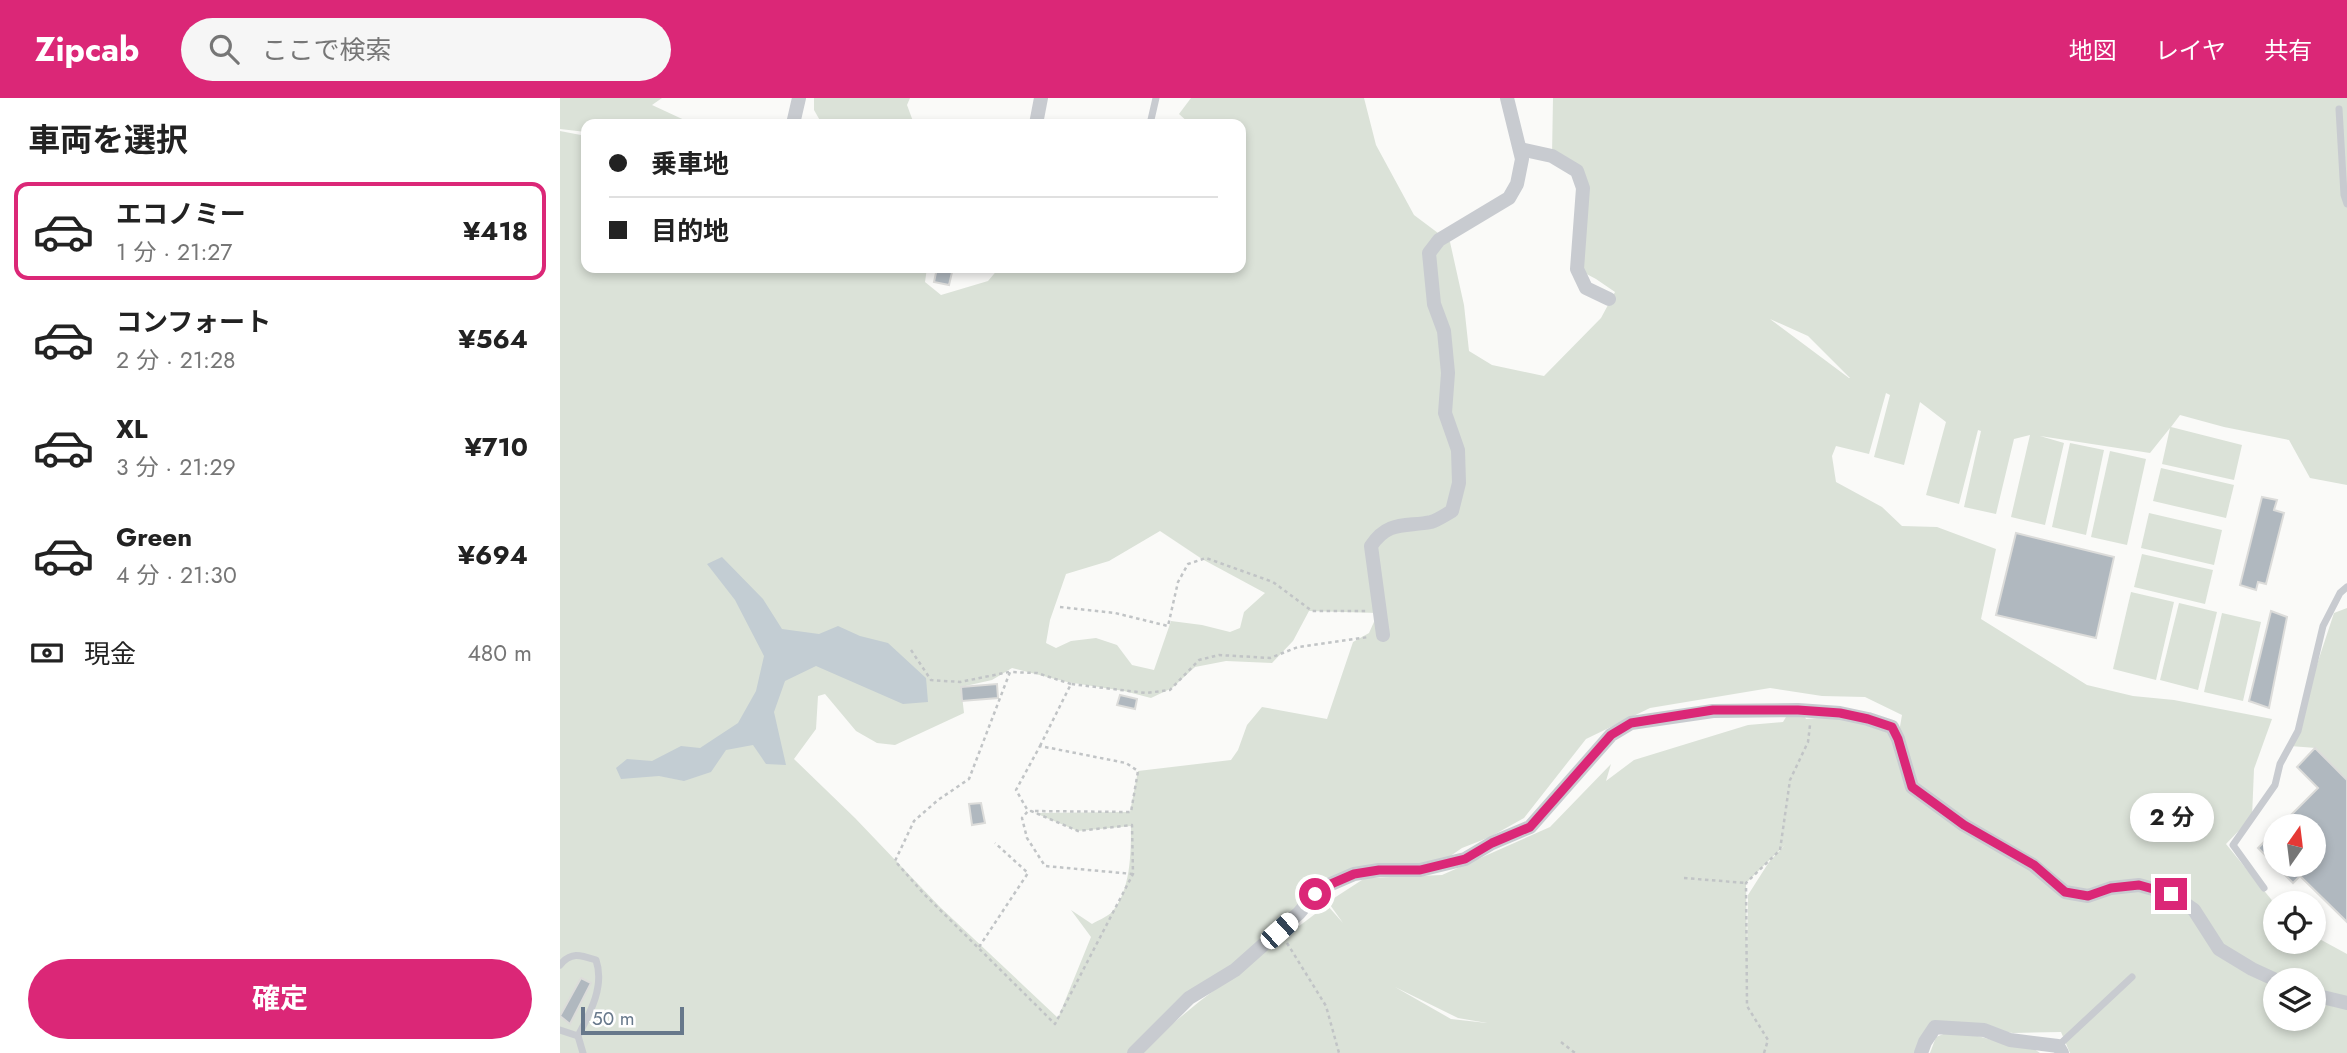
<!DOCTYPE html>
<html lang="ja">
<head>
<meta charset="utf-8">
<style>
	body { margin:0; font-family:Jost,"Noto Sans JP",sans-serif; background:#f6f6f6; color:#222; height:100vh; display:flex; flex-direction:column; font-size:26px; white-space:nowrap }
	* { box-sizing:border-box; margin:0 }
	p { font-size:23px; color:#767676 }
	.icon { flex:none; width:38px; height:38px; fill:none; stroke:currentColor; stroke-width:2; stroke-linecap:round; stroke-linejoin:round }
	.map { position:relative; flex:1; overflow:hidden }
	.details { display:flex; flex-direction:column; background:#fff; width:560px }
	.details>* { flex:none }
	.banner { position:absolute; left:21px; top:21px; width:665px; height:154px; border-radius:14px; box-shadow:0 4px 10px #0003; display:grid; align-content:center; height:154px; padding:0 28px; background:#fff }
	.needle { width:46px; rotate:14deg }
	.tools { position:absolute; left:1703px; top:716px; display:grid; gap:14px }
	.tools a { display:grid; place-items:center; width:63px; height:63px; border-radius:50%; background:#fff; box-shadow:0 4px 10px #0003; font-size:35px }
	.scale { position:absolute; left:21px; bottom:18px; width:103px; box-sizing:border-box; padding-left:7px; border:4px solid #67788b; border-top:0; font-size:19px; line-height:24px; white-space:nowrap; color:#67788b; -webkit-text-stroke:5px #fff; paint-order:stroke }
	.end { position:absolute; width:32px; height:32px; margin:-16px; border:9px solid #db2777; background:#fff; box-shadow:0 0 0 4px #fff }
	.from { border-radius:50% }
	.bubble { position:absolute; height:49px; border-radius:24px; background:#fff; box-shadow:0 4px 10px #0003; font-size:23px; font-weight:700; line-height:49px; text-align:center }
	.car { position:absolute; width:21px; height:42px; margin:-21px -10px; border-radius:9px; box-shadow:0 0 5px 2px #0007; background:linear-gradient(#fff 24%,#345 0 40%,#fff 0 76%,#345 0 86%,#fff 0) }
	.banner b { display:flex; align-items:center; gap:24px; height:66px; font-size:26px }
	.banner b+b { border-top:2px solid #e0e0e0 }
	.banner i { width:18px; height:18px; background:#222 }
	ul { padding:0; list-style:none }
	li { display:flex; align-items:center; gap:21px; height:98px; margin:0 14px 10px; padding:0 14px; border:4px solid transparent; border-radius:14px }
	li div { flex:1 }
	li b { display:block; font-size:26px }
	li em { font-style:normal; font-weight:700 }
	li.selected { border-color:#db2777 }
	li>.icon { width:63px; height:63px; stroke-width:1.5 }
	h2 { padding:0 28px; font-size:32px; line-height:84px }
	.pay { display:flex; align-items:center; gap:18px; height:77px; padding:0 28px; font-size:26px }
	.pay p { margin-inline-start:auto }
	.button { display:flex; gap:14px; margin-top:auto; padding:14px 28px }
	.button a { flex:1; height:80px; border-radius:42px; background:#db2777; color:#fff; font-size:28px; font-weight:700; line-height:80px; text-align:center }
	header { display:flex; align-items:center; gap:42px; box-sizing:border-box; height:98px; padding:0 35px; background:#db2777; color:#fff }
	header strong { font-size:33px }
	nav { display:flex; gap:38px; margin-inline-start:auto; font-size:24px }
	.search { width:490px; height:63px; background:#f6f6f6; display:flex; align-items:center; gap:18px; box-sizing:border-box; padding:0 24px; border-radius:38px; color:#767676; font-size:26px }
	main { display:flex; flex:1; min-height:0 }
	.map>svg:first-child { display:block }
</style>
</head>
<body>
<header>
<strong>Zipcab</strong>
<div class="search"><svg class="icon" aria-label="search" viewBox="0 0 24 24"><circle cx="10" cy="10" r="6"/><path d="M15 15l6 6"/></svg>ここで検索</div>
<nav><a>地図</a><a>レイヤ</a><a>共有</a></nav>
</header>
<main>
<section class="details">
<h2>車両を選択</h2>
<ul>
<li class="selected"><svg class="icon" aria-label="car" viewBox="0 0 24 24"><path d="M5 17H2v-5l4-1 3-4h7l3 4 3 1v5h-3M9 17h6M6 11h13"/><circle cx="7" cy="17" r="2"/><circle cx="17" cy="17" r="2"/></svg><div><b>エコノミー</b><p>1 分 · 21:27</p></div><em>¥418</em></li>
<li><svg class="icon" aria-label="car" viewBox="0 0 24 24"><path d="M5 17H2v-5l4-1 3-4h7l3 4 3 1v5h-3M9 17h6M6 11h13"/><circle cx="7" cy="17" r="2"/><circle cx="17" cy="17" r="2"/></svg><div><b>コンフォート</b><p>2 分 · 21:28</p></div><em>¥564</em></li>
<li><svg class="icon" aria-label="car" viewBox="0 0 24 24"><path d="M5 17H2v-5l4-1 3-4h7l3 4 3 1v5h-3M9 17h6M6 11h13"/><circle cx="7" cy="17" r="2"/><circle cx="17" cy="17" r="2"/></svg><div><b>XL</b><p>3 分 · 21:29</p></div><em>¥710</em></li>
<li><svg class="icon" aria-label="car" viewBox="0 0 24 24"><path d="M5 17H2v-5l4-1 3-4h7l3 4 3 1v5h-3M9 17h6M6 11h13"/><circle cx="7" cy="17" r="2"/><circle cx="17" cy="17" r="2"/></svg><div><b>Green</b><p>4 分 · 21:30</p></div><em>¥694</em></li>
</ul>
<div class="pay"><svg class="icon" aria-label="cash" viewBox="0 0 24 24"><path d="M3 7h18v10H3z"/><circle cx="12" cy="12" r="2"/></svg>現金<p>480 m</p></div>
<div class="button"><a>確定</a></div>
</section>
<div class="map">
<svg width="1787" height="955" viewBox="0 0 1787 955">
	<rect width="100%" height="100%" fill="#fafaf8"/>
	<g fill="#dbe2d8" fill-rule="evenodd">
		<path d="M0 0H102L92 7 133 26H26V34L0 31Z"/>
		<path d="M254 0H350L347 7 354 26H262L254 12Z"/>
		<path d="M631 0H804L816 47 854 117 890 144 904 207 909 253 932 267 984 278 1041 220 1055 194 1036 181 1017 171 1021 111 1017 74 992 58 993 0H1787V387L1750 380 1729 342 1664 329 1620 317 1611 329 1682 347 1674 382 1602 366 1610 330 1590 355 1480 338 1504 345 1485 427 1451 419 1470 337 1454 341 1436 416 1404 409 1421 333 1418 332 1399 406 1366 397 1386 324 1360 304 1344 367 1314 359 1330 297 1326 295 1309 356 1276 348 1272 358 1276 384 1322 409 1342 428 1377 429 1436 451 1421 521 1527 587 1573 598 1614 602 1712 621 1694 671 1692 719 1666 746 1715 806V844H1754V838L1787 856V955H1510L1501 934 1453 935 1371 923 1361 955H577L640 903 767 807 783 825 768 804 805 780 882 777 990 729 1051 666 1046 683 1074 662 1188 627 1223 624 1226 619H1245L1246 621 1270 619 1315 627 1338 640 1342 617 1305 599 1262 598 1210 590 1090 610 1026 641 964 720 930 739 902 750 876 768H845L811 774 771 787 718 825 676 864 623 906 572 955H0V33L26 38V170H367L365 184 381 197 428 183 439 170H681V26H630L619 16ZM1210 221 1248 238 1290 280H1289ZM600 433 642 461 705 495 684 514 680 530 670 534 642 527 611 523 594 572 572 567 557 547 536 540 511 543 496 550 486 545 490 522 506 476 549 463ZM749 513 818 515 809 535 793 544 767 621 702 609 687 627 678 652 671 662 578 673 570 714 475 715 518 733 571 728C571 754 571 794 551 815 546 819 537 823 532 826L511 812 531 839 498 920 380 809 295 720 234 661 256 631 258 598 265 596 296 633 317 645 335 647 404 615 401 589 432 582 452 570 507 584 564 593 591 600 612 590 635 569 666 563 712 565 733 543ZM1225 747 1209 764 1188 797 1187 854 1186 785ZM1715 882H1754V920H1715ZM835 889 898 920 927 925 891 921Z"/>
		<path d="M1510 345 1544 352 1526 437 1492 429Z"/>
		<path d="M1550 353 1586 361 1567 447 1531 439Z"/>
		<path d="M1601 370 1674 387 1666 420 1593 403Z"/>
		<path d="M1589 415 1662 432 1654 467 1581 450Z"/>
		<path d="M1582 456 1653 472 1645 506 1574 489Z"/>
		<path d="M1571 494 1614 504 1596 582 1553 571Z"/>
		<path d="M1619 505 1657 514 1638 592 1600 582Z"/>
		<path d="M1787 510V682L1756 650 1730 648 1774 515Z"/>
		<path d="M1662 515 1701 524 1683 603 1644 594Z"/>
		<path d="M1386 935 1414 937 1443 945 1470 948 1480 955H1370L1376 939Z"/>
	</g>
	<path fill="#c3cdd3" d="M162 459 203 501 222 531 259 536 278 528 300 538 328 545 366 580 368 604 343 606 256 568 225 583 214 614 226 667 206 666 193 647 166 652 151 674 124 683 99 678 61 681 56 670 67 661 92 663 121 648 140 650 178 625 196 593 204 558 175 502 147 466Z"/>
	<g fill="#b0b8bf" stroke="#dcdcda" stroke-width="2">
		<path d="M377 170H393L389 187 374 184Z"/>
		<path d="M1702 399 1717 402 1714 412 1724 415 1706 486 1698 484 1696 492 1680 487Z"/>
		<path d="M1456 435 1554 459 1536 540 1436 517Z"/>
		<path d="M1711 513 1727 519 1709 610 1689 603Z"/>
		<path d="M437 586 438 600 402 603 401 589Z"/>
		<path d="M560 597 577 601 575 611 557 607Z"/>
		<path d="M1755 650 1787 682V824L1740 778 1733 785 1698 750 1715 733V766H1754V728H1720L1758 690 1737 669Z"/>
		<path d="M421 705 425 725 412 727 409 706Z"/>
		<path d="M21 880 31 885 10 926 0 918Z"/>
	</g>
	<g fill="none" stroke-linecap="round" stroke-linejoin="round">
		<g stroke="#c1c4c6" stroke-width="2.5" stroke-dasharray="3.5 3.5" stroke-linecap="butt">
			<path d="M500 509 555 515 608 528 618 484 628 466 646 460 713 484 752 513H806"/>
			<path d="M351 552 371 582 400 584 449 574"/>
			<path d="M511 586 477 575 450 574 409 681 378 702 354 723 335 763 364 796 495 926 573 776 572 727 518 733 471 713 571 714 578 673 566 665 480 648 456 692 468 713 462 720 467 740 485 768 573 776"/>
			<path d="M480 648 511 586 586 595 610 592 639 562 659 557 710 560 738 549 809 539"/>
			<path d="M1124 780 1186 785"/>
			<path d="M727 845 766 908 779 955"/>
			<path d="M419 849 468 775 435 745"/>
			<path d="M1001 944 1015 955"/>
			<path d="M1204 955 1208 942 1187 908 1186 785 1220 752 1230 682 1248 644 1250 627"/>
		</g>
		<g stroke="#c8cbd0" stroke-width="7">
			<path d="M1779 11 1784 97 1787 106"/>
			<path d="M590 26 596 0"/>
			<path d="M1704 790 1673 747 1715 687 1720 666 1738 633 1763 528 1780 495 1787 489"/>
			<path d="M0 867C11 853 21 857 36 862 45 888 30 915 18 938L23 955"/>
			<path d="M0 932 18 938"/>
			<path d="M1498 948 1572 879"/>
		</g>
		<g stroke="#c8cbd0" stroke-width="14">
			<path d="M233 26 239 0"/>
			<path d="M476 26 481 0"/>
			<path d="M960 51 992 58 1017 73 1023 90 1017 171 1026 190 1049 201"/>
			<path d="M823 537 811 448C828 422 846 429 871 424 878 422 885 417 892 413L899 385 898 352 885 315 888 275 884 233 874 206 869 155 879 142 949 100 957 86 962 61 947 0"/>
			<path d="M1754 897 1787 905"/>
			<path d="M574 955 629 900 675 872 739 815 755 796 764 789 794 776 819 772H860L905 761 932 745 970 729 1051 637 1071 625 1153 613 1238 612 1280 615 1308 621 1332 629 1338 641 1352 689 1404 727 1473 767 1505 794 1528 798 1551 790 1579 787 1611 796 1634 812 1659 851 1692 871 1716 882"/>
			<path d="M1361 955 1365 944 1375 929 1424 932 1450 942 1498 948 1502 955"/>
		</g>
	</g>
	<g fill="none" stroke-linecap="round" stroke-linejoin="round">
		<path stroke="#db2777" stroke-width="9" d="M755 796 764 789 794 776 819 772H860L905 761 932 745 970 729 1051 637 1071 625 1153 612H1238L1280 615 1308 621 1332 629 1338 641 1352 689 1404 727 1474 767 1505 794 1528 798 1551 790 1579 787 1611 796"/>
	</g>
</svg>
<div class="tools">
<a><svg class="needle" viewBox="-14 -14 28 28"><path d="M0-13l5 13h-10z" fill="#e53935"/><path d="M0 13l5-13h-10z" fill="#767676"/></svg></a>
<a><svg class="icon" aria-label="locate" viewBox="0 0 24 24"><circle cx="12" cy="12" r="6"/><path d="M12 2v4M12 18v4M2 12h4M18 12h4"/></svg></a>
<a><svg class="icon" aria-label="layers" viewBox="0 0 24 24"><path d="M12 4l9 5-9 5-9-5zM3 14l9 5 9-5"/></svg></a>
</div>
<div class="scale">50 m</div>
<i class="end from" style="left:755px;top:796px"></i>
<i class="end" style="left:1611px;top:796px"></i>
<div class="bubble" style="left:1570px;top:695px;width:84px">2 分</div>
<i class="car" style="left:719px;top:833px;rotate:48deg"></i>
<div class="banner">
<b><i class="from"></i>乗車地</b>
<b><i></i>目的地</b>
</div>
</div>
</main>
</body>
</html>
